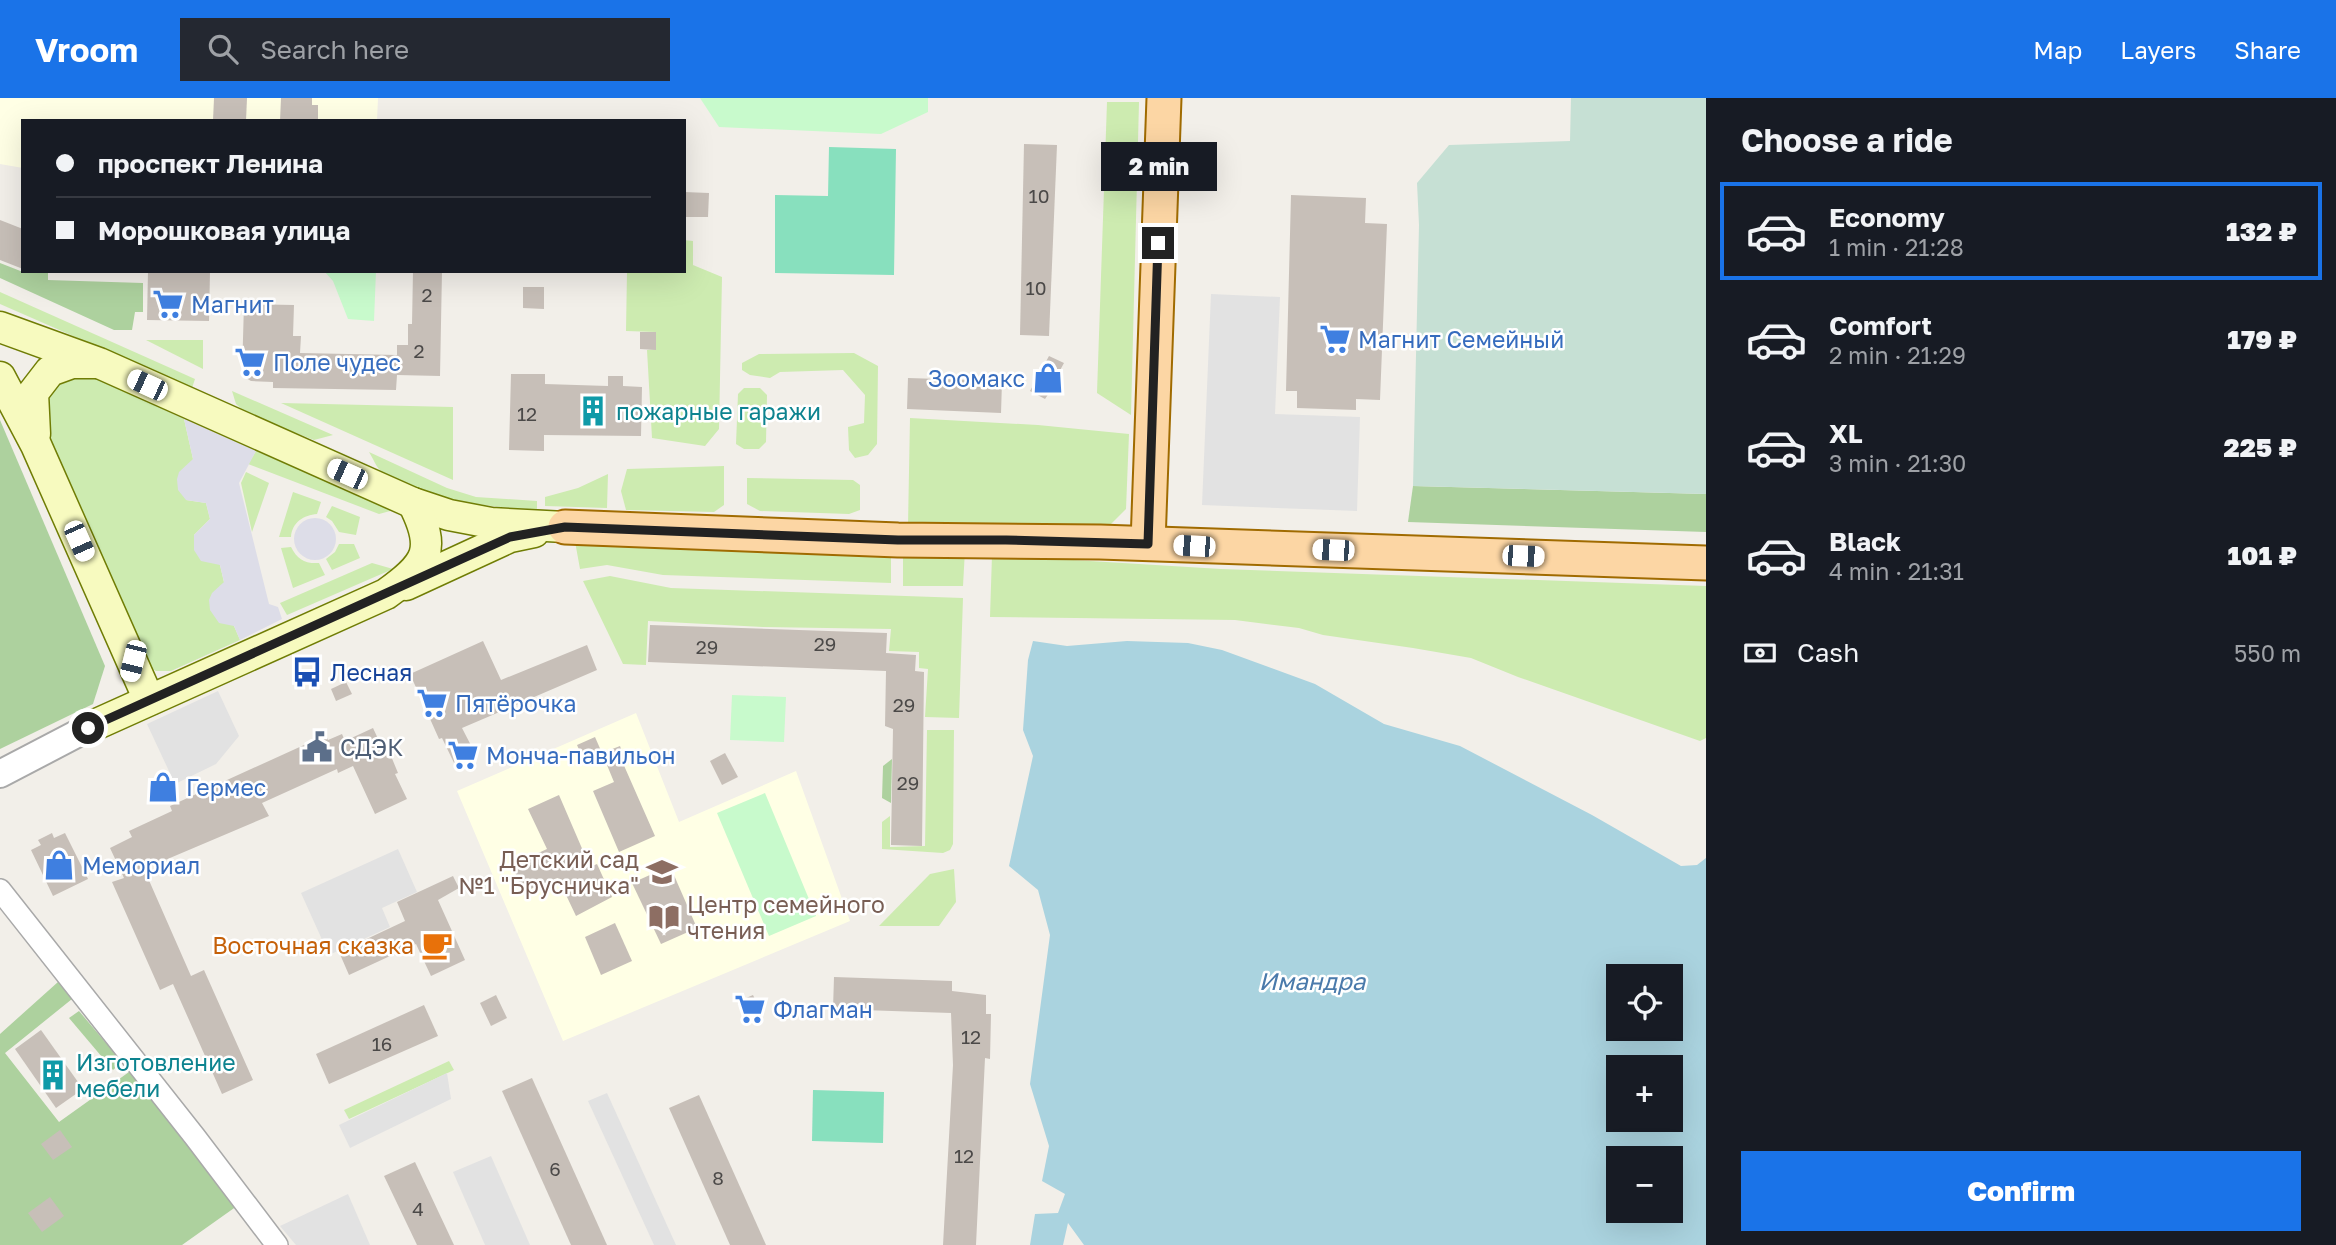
<!DOCTYPE html>
<html lang="en">
<head>
<meta charset="utf-8">
<style>
	body { margin:0; font-family:"Golos Text",sans-serif; background:#242831; color:#f1f3f6; height:100vh; display:flex; flex-direction:column; font-size:26px; white-space:nowrap }
	* { box-sizing:border-box; margin:0 }
	p { font-size:23px; color:#9ea1a6 }
	.icon { flex:none; width:38px; height:38px; fill:none; stroke:currentColor; stroke-width:2; stroke-linecap:round; stroke-linejoin:round }
	.map { position:relative; flex:1; overflow:hidden }
	.details { display:flex; flex-direction:column; background:#171b24; width:630px }
	.details>* { flex:none }
	.hud { position:absolute; left:21px; top:21px; width:665px; height:154px; border-radius:0px; box-shadow:0 7px 28px #0002; display:grid; align-content:center; height:154px; padding:0 35px; background:#171b24 }
	.controls { position:absolute; left:1606px; top:866px; display:grid; gap:14px }
	.controls a { display:grid; place-items:center; width:77px; height:77px; border-radius:0px; background:#171b24; box-shadow:0 7px 28px #0002; font-size:35px }
	.end { position:absolute; width:32px; height:32px; margin:-16px; border:9px solid #222; background:#fff; box-shadow:0 0 0 4px #fff }
	.from { border-radius:50% }
	.bubble { position:absolute; height:49px; border-radius:0px; background:#171b24; box-shadow:0 7px 28px #0002; font-size:23px; font-weight:800; line-height:49px; text-align:center }
	.car { position:absolute; width:21px; height:42px; margin:-21px -10px; border-radius:9px; box-shadow:0 0 5px 2px #0007; background:linear-gradient(#fff 24%,#345 0 40%,#fff 0 76%,#345 0 86%,#fff 0) }
	.hud b { display:flex; align-items:center; gap:24px; height:66px; font-size:26px }
	.hud b+b { border-top:2px solid #363941 }
	.hud i { width:18px; height:18px; background:#f1f3f6 }
	ul { padding:0; list-style:none }
	li { display:flex; align-items:center; gap:21px; height:98px; margin:0 14px 10px; padding:0 21px; border:4px solid transparent; border-radius:0px }
	li div { flex:1 }
	li b { display:block; font-size:26px }
	li em { font-style:normal; font-weight:800 }
	li.active { border-color:#1a73e8 }
	li>.icon { width:63px; height:63px; stroke-width:1.5 }
	h2 { padding:0 35px; font-size:32px; line-height:84px }
	.pay { display:flex; align-items:center; gap:18px; height:77px; padding:0 35px; font-size:26px }
	.pay p { margin-inline-start:auto }
	.cta { display:flex; gap:14px; margin-top:auto; padding:14px 35px }
	.cta a { flex:1; height:80px; border-radius:0px; background:#1a73e8; color:#fff; font-size:28px; font-weight:800; line-height:80px; text-align:center }
	header { display:flex; align-items:center; gap:42px; box-sizing:border-box; height:98px; padding:0 35px; background:#1a73e8; color:#fff }
	header strong { font-size:33px }
	nav { display:flex; gap:38px; margin-inline-start:auto; font-size:24px }
	.search { width:490px; height:63px; background:#242831; display:flex; align-items:center; gap:18px; box-sizing:border-box; padding:0 24px; border-radius:0px; color:#9ea1a6; font-size:26px }
	main { display:flex; flex:1; min-height:0 }
	.map>svg:first-child { display:block }
</style>
</head>
<body>
<header>
<strong>Vroom</strong>
<div class="search"><svg class="icon" aria-label="search" viewBox="0 0 24 24"><circle cx="10" cy="10" r="6"/><path d="M15 15l6 6"/></svg>Search here</div>
<nav><a>Map</a><a>Layers</a><a>Share</a></nav>
</header>
<main>
<div class="map">
<svg width="1706" height="1147" viewBox="0 0 1706 1147">
	<rect width="100%" height="100%" fill="#f2efe9"/>
	<g fill="#ffffe5">
		<path d="M0 0H378L377 23H23V70L0 66Z"/>
		<path d="M636 615 679 724 796 673 850 823 563 943 457 693Z"/>
	</g>
	<g fill="#cdebb0">
		<path d="M1107 4H1139L1131 317 1097 295Z"/>
		<path d="M684 142 693 143V167L722 179 719 331 705 348 652 340 647 252 656 251V234L626 233 627 173H684Z"/>
		<path d="M0 194 195 281 192 290 0 206Z"/>
		<path d="M146 242H203V271Z"/>
		<path d="M854 255 878 268 877 346 868 357 855 360 849 352 848 329 864 325 865 297 843 272 780 274 770 280 750 277 742 272V265L759 256Z"/>
		<path d="M72 274 103 283 184 321 193 361 186 402 206 405 210 421 194 437 220 467 234 528 240 542 171 573H156L144 566 47 345 42 297Z"/>
		<path d="M744 290H760L767 297 766 344 759 351H744L736 346 738 296Z"/>
		<path d="M232 293 333 337 314 342 247 316 236 306Z"/>
		<path d="M281 305 453 309V382Z"/>
		<path d="M910 320 1038 327 1129 336 1126 411 1109 428H908Z"/>
		<path d="M256 353 394 412 379 416 248 366Z"/>
		<path d="M369 354 447 390 476 399 537 403V411C494 411 416 400 381 373 376 369 373 360 369 354Z"/>
		<path d="M724 368V407L714 414 626 412 621 393 627 371Z"/>
		<path d="M246 374 269 385 252 434 241 385Z"/>
		<path d="M608 376 607 410 545 408V399L578 390Z"/>
		<path d="M747 380 853 382 860 387V412L849 416 760 413 747 406Z"/>
		<path d="M293 394 321 404 317 416C304 417 292 424 291 439H279Z"/>
		<path d="M332 408 360 419 356 437 339 434 332 423 326 419Z"/>
		<path d="M574 438 891 453V485L663 477 607 467 580 471Z"/>
		<path d="M339 446H354L360 460 332 472 326 461 335 454Z"/>
		<path d="M291 449C297 461 305 466 319 465L325 477 293 490 281 450Z"/>
		<path d="M903 451 965 452 963 488H903Z"/>
		<path d="M992 457 1221 471 1706 488V640L1700 643 1518 579 1471 560 1413 550 1323 537 1299 530 1235 522 990 519Z"/>
		<path d="M372 465 393 471 287 517 280 505Z"/>
		<path d="M610 478 671 490 963 500 959 620 925 619 928 571 919 570V554L889 553 891 531 763 529 648 523 646 567 623 566 583 483Z"/>
		<path d="M927 632H954L953 746 950 752 943 755 882 751V724L890 718V749L925 748Z"/>
		<path d="M954 771 956 804 939 828H879L930 776Z"/>
		<path d="M449 963 454 972 349 1021 344 1012Z"/>
	</g>
	<g fill="#add19e">
		<path d="M0 165 23 174 48 173V182L143 185V214H135L132 232H114L0 180Z"/>
		<path d="M0 322 105 568 93 606 0 651Z"/>
		<path d="M1413 388 1706 396V434L1408 424Z"/>
		<path d="M892 661 891 705 882 700 883 668Z"/>
		<path d="M58 884 72 901 5 955 59 1024 129 974 237 1108 182 1147H0V936Z"/>
		<path d="M79 913 122 964 113 972 69 920Z"/>
	</g>
	<path fill="#c6e0d4" d="M1571 0H1706V396L1413 388 1419 127 1417 85 1449 47 1570 43Z"/>
	<g fill="#c8facc">
		<path d="M700 0H928V14L881 36 719 29Z"/>
		<path d="M324 173H376L374 223 348 221 333 183Z"/>
		<path d="M732 597 786 599 784 644 730 642Z"/>
		<path d="M765 695 816 818 769 838 717 715Z"/>
	</g>
	<g fill="#88e0be">
		<path d="M829 49 896 51 894 177 775 175V97L828 98Z"/>
		<path d="M813 992 884 994 883 1045 812 1043Z"/>
	</g>
	<g fill="#e2e2e2">
		<path d="M1211 196 1280 199 1275 316 1360 319 1357 413 1202 407Z"/>
		<path d="M218 593 239 638 216 666 175 686 147 626Z"/>
		<path d="M398 751 417 794 382 810 390 829 329 857 301 795Z"/>
		<path d="M447 975 451 1001 350 1050 339 1027Z"/>
		<path d="M607 995 676 1147H654L588 1003Z"/>
		<path d="M491 1058 530 1147H485L453 1074Z"/>
		<path d="M348 1096 370 1147H296L280 1128Z"/>
	</g>
	<g fill="#dddde8">
		<path d="M184 321 256 353 239 385 269 506 278 509 282 521 240 542 234 528 219 525 210 512 209 502 212 495 224 484 220 467 201 463 194 452V437L210 421 206 405 186 402 178 392 177 381 179 374 193 361Z"/>
		<circle cx="315" cy="441" r="21"/>
	</g>
	<path fill="#aad3df" fill-rule="evenodd" d="M1033 543 1067 548 1127 543 1188 545 1222 552 1315 586 1384 626 1460 648 1592 717 1681 768 1697 767 1706 760V1147H1084L1068 1125 1063 1147H1030L1035 1116 1058 1115 1065 1096 1042 1083 1049 1048 1030 986 1050 837 1038 792 1009 768 1033 658 1023 632 1028 562ZM1619 878H1671V931H1619ZM1619 970H1671V1022H1619ZM1619 1060H1671V1113H1619Z"/>
	<g fill="#c7bfb8">
		<path d="M214 0H247L246 23H213Z"/>
		<path d="M281 0H312V7H318V23H280Z"/>
		<path d="M1024 46 1057 47 1049 238 1020 237Z"/>
		<path d="M684 94 709 95 708 119H684Z"/>
		<path d="M1291 97 1366 100 1365 125 1387 126 1380 302 1356 301V312L1297 310V293H1286Z"/>
		<path d="M0 122 23 131V171L0 162Z"/>
		<path d="M148 173H210L209 223 147 222Z"/>
		<path d="M413 173H442L440 278 397 277 396 292 273 290V284L251 283 246 280 242 275 244 206 294 207 293 238H301L300 255 397 257V247H408V226H412Z"/>
		<path d="M523 189H544V211L523 210Z"/>
		<path d="M640 234H656V252L640 251Z"/>
		<path d="M1049 258 1064 265 1058 276 1060 279 1045 301 1030 293Z"/>
		<path d="M511 276H545V286L608 288V278H623V288L642 289 641 338 544 337V353L509 352Z"/>
		<path d="M908 280 1002 283 1001 315 907 311Z"/>
		<path d="M650 527 887 535 886 555 916 557 915 573 924 574 922 748 891 747 893 631 885 628 886 573 648 564Z"/>
		<path d="M483 543 501 582 587 547 597 572 462 630 477 659 456 669 442 640 439 641 410 576Z"/>
		<path d="M346 584 352 596 336 603 331 591Z"/>
		<path d="M373 630 387 660 391 658 398 675 395 676 407 701 375 716 353 668 338 675 337 671 262 705 269 718 144 771 191 878 204 872 253 982 222 996 173 886 160 892 112 784 124 780 110 750 132 739 129 733 172 713 170 708 326 637 328 642 342 636 345 643Z"/>
		<path d="M595 639 602 655 584 663 577 647Z"/>
		<path d="M620 648 625 662 622 663 655 738 619 754 593 693 614 684 602 655Z"/>
		<path d="M725 655 738 679 722 687 710 663Z"/>
		<path d="M559 697 590 769 597 766 612 799 576 818 558 780 523 794 512 767 547 751 528 711Z"/>
		<path d="M52 735 54 740 65 735 88 781 53 798 31 752 41 747 38 742Z"/>
		<path d="M670 768 697 830 661 846 632 785Z"/>
		<path d="M453 778 459 790 438 802 465 862 431 878 416 846 349 877 339 854 405 823 397 804Z"/>
		<path d="M615 825 632 863 601 877 585 839Z"/>
		<path d="M834 879 952 883V893L986 897V916H991L990 961 985 960 976 1147H943L953 967 951 915 833 911Z"/>
		<path d="M496 897 507 920 491 928 480 905Z"/>
		<path d="M753 897 763 919 747 925 737 904Z"/>
		<path d="M424 907 438 938 329 986 316 956Z"/>
		<path d="M41 932 83 991 56 1010 15 951Z"/>
		<path d="M532 980 607 1147H571L502 993Z"/>
		<path d="M699 997 766 1147H730L669 1010Z"/>
		<path d="M60 1032 72 1049 53 1062 41 1046Z"/>
		<path d="M415 1064 454 1147H417L384 1078Z"/>
		<path d="M50 1099 64 1118 42 1134 28 1115Z"/>
	</g>
	<g fill="none" stroke-linecap="round" stroke-linejoin="round">
		<g stroke="#a9a9a9" stroke-width="24">
			<path id="minor" d="M0 792 195 1039 277 1147"/>
		</g>
		<g stroke="#a9a9a9" stroke-width="30">
			<path id="tertiary" d="M0 676 88 630"/>
		</g>
		<g stroke="#707d05" stroke-width="33">
			<g id="secondary">
				<path d="M0 229 99 265 413 405 449 417 491 425 565 429"/>
				<path d="M0 279 36 347 149 602"/>
				<path d="M35 336 33 295 50 273 72 265H95"/>
				<path d="M406 487 510 439 534 434"/>
				<path d="M88 630 386 496C428 466 437 452 413 405"/>
			</g>
		</g>
		<g stroke="#a06b00" stroke-width="37">
			<g id="primary">
				<path d="M565 429 898 442 1100 444 1706 465"/>
				<path d="M1148 445 1164 0"/>
			</g>
		</g>
		<use href="#minor" stroke="#fff" stroke-width="21"/>
		<use href="#tertiary" stroke="#fff" stroke-width="26"/>
		<use href="#secondary" stroke="#f7fabf" stroke-width="30"/>
		<use href="#primary" stroke="#fcd6a4" stroke-width="33"/>
	</g>
	<g fill="none" stroke-linecap="round" stroke-linejoin="round">
		<path stroke="#222" stroke-width="9" d="M88 630 510 439 565 429 898 442H1006L1148 446 1158 145"/>
	</g>
	<defs>
		<g id="supermarket-bare" transform="scale(2.415)"><path d="M-6-5.5h2.5l.6 2H6L4.5 2H-2.5L-4.4-4H-6ZM-1.5 3.2a1.3 1.3 0 1 0 .1 0ZM3 3.2a1.3 1.3 0 1 0 .1 0Z" fill="#3f7fe0" stroke="#fff" stroke-width="2.5" paint-order="stroke"/></g>
		<g id="shop-bare" transform="scale(2.415)"><path d="M-5-2.5h2.3a2.7 3.5 0 0 1 5.4 0H5L5.5 6h-11ZM-1.5-2.5h3a1.5 2.3 0 0 0-3 0Z" fill="#3f7fe0" stroke="#fff" stroke-width="2.5" paint-order="stroke"/></g>
		<g id="building-bare" transform="scale(2.415)"><path d="M-4-6H4V6H1V3H-1V6H-4ZM-2.5-4.3h1.7v1.8h-1.7ZM.8-4.3h1.7v1.8H.8ZM-2.5-1h1.7V.8h-1.7ZM.8-1h1.7V.8H.8Z" fill="#0f9aa8" stroke="#fff" stroke-width="2.5" paint-order="stroke"/></g>
		<g id="bus-bare" transform="scale(2.415)"><path d="M-5-6H5V4H4V6H2V4H-2V6H-4V4H-5ZM-3.5-4V0h7V-4ZM-3.5 1.2v1.5H-2V1.2ZM2 1.2v1.5H3.5V1.2Z" fill="#1a4fb4" stroke="#fff" stroke-width="2.5" paint-order="stroke"/></g>
		<g id="civic-bare" transform="scale(2.415)"><path d="M-.6-6.5H3V-4.5H.6V-3L4-1V1h2V6H-6V1h2V-1L-.6-3ZM-1.2 2.5V6h2.4V2.5Z" fill="#5c6f8a" stroke="#fff" stroke-width="2.5" paint-order="stroke"/></g>
		<g id="school-bare" transform="scale(2.415)"><path d="M0-5L7-2L0 1L-7-2ZM-4 1L0 2.5L4 1V4Q0 6-4 4Z" fill="#8d6e63" stroke="#fff" stroke-width="2.5" paint-order="stroke"/></g>
		<g id="library-bare" transform="scale(2.415)"><path d="M-6-4Q-3-5.5-.7-3.5V5Q-3 3-6 4ZM6-4Q3-5.5 .7-3.5V5Q3 3 6 4Z" fill="#8d6e63" stroke="#fff" stroke-width="2.5" paint-order="stroke"/></g>
		<g id="cafe-bare" transform="scale(2.415)"><path d="M-5.5-4.5H6V0H3Q3 3.5 0 3.5H-2.5Q-5.5 3.5-5.5 0ZM3-3.2v2h1.7v-2ZM-6 4.5H4V6H-6Z" fill="#e8710a" stroke="#fff" stroke-width="2.5" paint-order="stroke"/></g>
	</defs>
	<g fill-rule="evenodd">
		<use href="#supermarket-bare" x="168" y="206"/>
		<use href="#supermarket-bare" x="1335" y="241"/>
		<use href="#supermarket-bare" x="250" y="264"/>
		<use href="#shop-bare" x="1048" y="280"/>
		<use href="#building-bare" x="593" y="313"/>
		<use href="#bus-bare" x="307" y="574"/>
		<use href="#supermarket-bare" x="432" y="605"/>
		<use href="#civic-bare" x="317" y="649"/>
		<use href="#supermarket-bare" x="463" y="657"/>
		<use href="#shop-bare" x="163" y="689"/>
		<use href="#shop-bare" x="59" y="767"/>
		<use href="#school-bare" x="662" y="774"/>
		<use href="#library-bare" x="664" y="819"/>
		<use href="#cafe-bare" x="437" y="847"/>
		<use href="#supermarket-bare" x="750" y="911"/>
		<use href="#building-bare" x="53" y="977"/>
	</g>
	<g text-anchor="middle" dominant-baseline="central" stroke-width="5" stroke-linejoin="round" paint-order="stroke">
		<g font-size="19" fill="#4b4948">
			<text x="1039" y="97">10</text>
			<text x="1036" y="189">10</text>
			<text x="427" y="196">2</text>
			<text x="419" y="252">2</text>
			<text x="527" y="315">12</text>
			<text x="825" y="545">29</text>
			<text x="707" y="548">29</text>
			<text x="904" y="606">29</text>
			<text x="908" y="684">29</text>
			<text x="971" y="938">12</text>
			<text x="382" y="945">16</text>
			<text x="964" y="1057">12</text>
			<text x="555" y="1070">6</text>
			<text x="718" y="1079">8</text>
			<text x="418" y="1110">4</text>
		</g>
		<g font-size="23" fill="#366cbe" stroke="#fff" text-anchor="start">
			<text x="191" y="206">Магнит</text>
			<text x="1358" y="241">Магнит Семейный</text>
			<text x="273" y="264">Поле чудес</text>
			<text x="1025" y="280" text-anchor="end">Зоомакс</text>
			<text x="455" y="605">Пятёрочка</text>
			<text x="486" y="657">Монча-павильон</text>
			<text x="186" y="689">Гермес</text>
			<text x="82" y="767">Мемориал</text>
			<text x="773" y="911">Флагман</text>
		</g>
		<g font-size="23" fill="#0d838f" stroke="#fff" text-anchor="start">
			<text x="616" y="313">пожарные гаражи</text>
			<text x="76" y="964">Изготовление<tspan x="76" dy="26">мебели</tspan></text>
		</g>
		<g font-size="23" fill="#164399" stroke="#fff" text-anchor="start">
			<text x="330" y="574">Лесная</text>
		</g>
		<g font-size="23" fill="#4e5e75" stroke="#fff" text-anchor="start">
			<text x="340" y="649">СДЭК</text>
		</g>
		<g font-size="23" fill="#785e54" stroke="#fff" text-anchor="end">
			<text x="639" y="761">Детский сад<tspan x="639" dy="26">№1 "Брусничка"</tspan></text>
			<text x="687" y="806" text-anchor="start">Центр семейного<tspan x="687" dy="26">чтения</tspan></text>
		</g>
		<g font-size="23" fill="#c56008" stroke="#fff" text-anchor="end">
			<text x="414" y="847">Восточная сказка</text>
		</g>
		<g font-size="24" font-style="italic" fill="#4a7aab" stroke="#fff">
			<text x="1312" y="882">Имандра</text>
		</g>
	</g>
</svg>
<div class="controls">
<a><svg class="icon" aria-label="locate" viewBox="0 0 24 24"><circle cx="12" cy="12" r="6"/><path d="M12 2v4M12 18v4M2 12h4M18 12h4"/></svg></a>
<a>+</a>
<a>−</a>
</div>
<i class="end from" style="left:88px;top:630px"></i>
<i class="end" style="left:1158px;top:145px"></i>
<div class="bubble" style="left:1101px;top:44px;width:116px">2 min</div>
<i class="car" style="left:147px;top:287px;rotate:295deg"></i>
<i class="car" style="left:347px;top:376px;rotate:294deg"></i>
<i class="car" style="left:79px;top:443px;rotate:156deg"></i>
<i class="car" style="left:1194px;top:448px;rotate:273deg"></i>
<i class="car" style="left:1333px;top:452px;rotate:272deg"></i>
<i class="car" style="left:1523px;top:458px;rotate:92deg"></i>
<i class="car" style="left:133px;top:563px;rotate:194deg"></i>
<div class="hud">
<b><i class="from"></i>проспект Ленина</b>
<b><i></i>Морошковая улица</b>
</div>
</div>
<section class="details">
<h2>Choose a ride</h2>
<ul>
<li class="active"><svg class="icon" aria-label="car" viewBox="0 0 24 24"><path d="M5 17H2v-5l4-1 3-4h7l3 4 3 1v5h-3M9 17h6M6 11h13"/><circle cx="7" cy="17" r="2"/><circle cx="17" cy="17" r="2"/></svg><div><b>Economy</b><p>1 min · 21:28</p></div><em>132 ₽</em></li>
<li><svg class="icon" aria-label="car" viewBox="0 0 24 24"><path d="M5 17H2v-5l4-1 3-4h7l3 4 3 1v5h-3M9 17h6M6 11h13"/><circle cx="7" cy="17" r="2"/><circle cx="17" cy="17" r="2"/></svg><div><b>Comfort</b><p>2 min · 21:29</p></div><em>179 ₽</em></li>
<li><svg class="icon" aria-label="car" viewBox="0 0 24 24"><path d="M5 17H2v-5l4-1 3-4h7l3 4 3 1v5h-3M9 17h6M6 11h13"/><circle cx="7" cy="17" r="2"/><circle cx="17" cy="17" r="2"/></svg><div><b>XL</b><p>3 min · 21:30</p></div><em>225 ₽</em></li>
<li><svg class="icon" aria-label="car" viewBox="0 0 24 24"><path d="M5 17H2v-5l4-1 3-4h7l3 4 3 1v5h-3M9 17h6M6 11h13"/><circle cx="7" cy="17" r="2"/><circle cx="17" cy="17" r="2"/></svg><div><b>Black</b><p>4 min · 21:31</p></div><em>101 ₽</em></li>
</ul>
<div class="pay"><svg class="icon" aria-label="cash" viewBox="0 0 24 24"><path d="M3 7h18v10H3z"/><circle cx="12" cy="12" r="2"/></svg>Cash<p>550 m</p></div>
<div class="cta"><a>Confirm</a></div>
</section>
</main>
</body>
</html>
